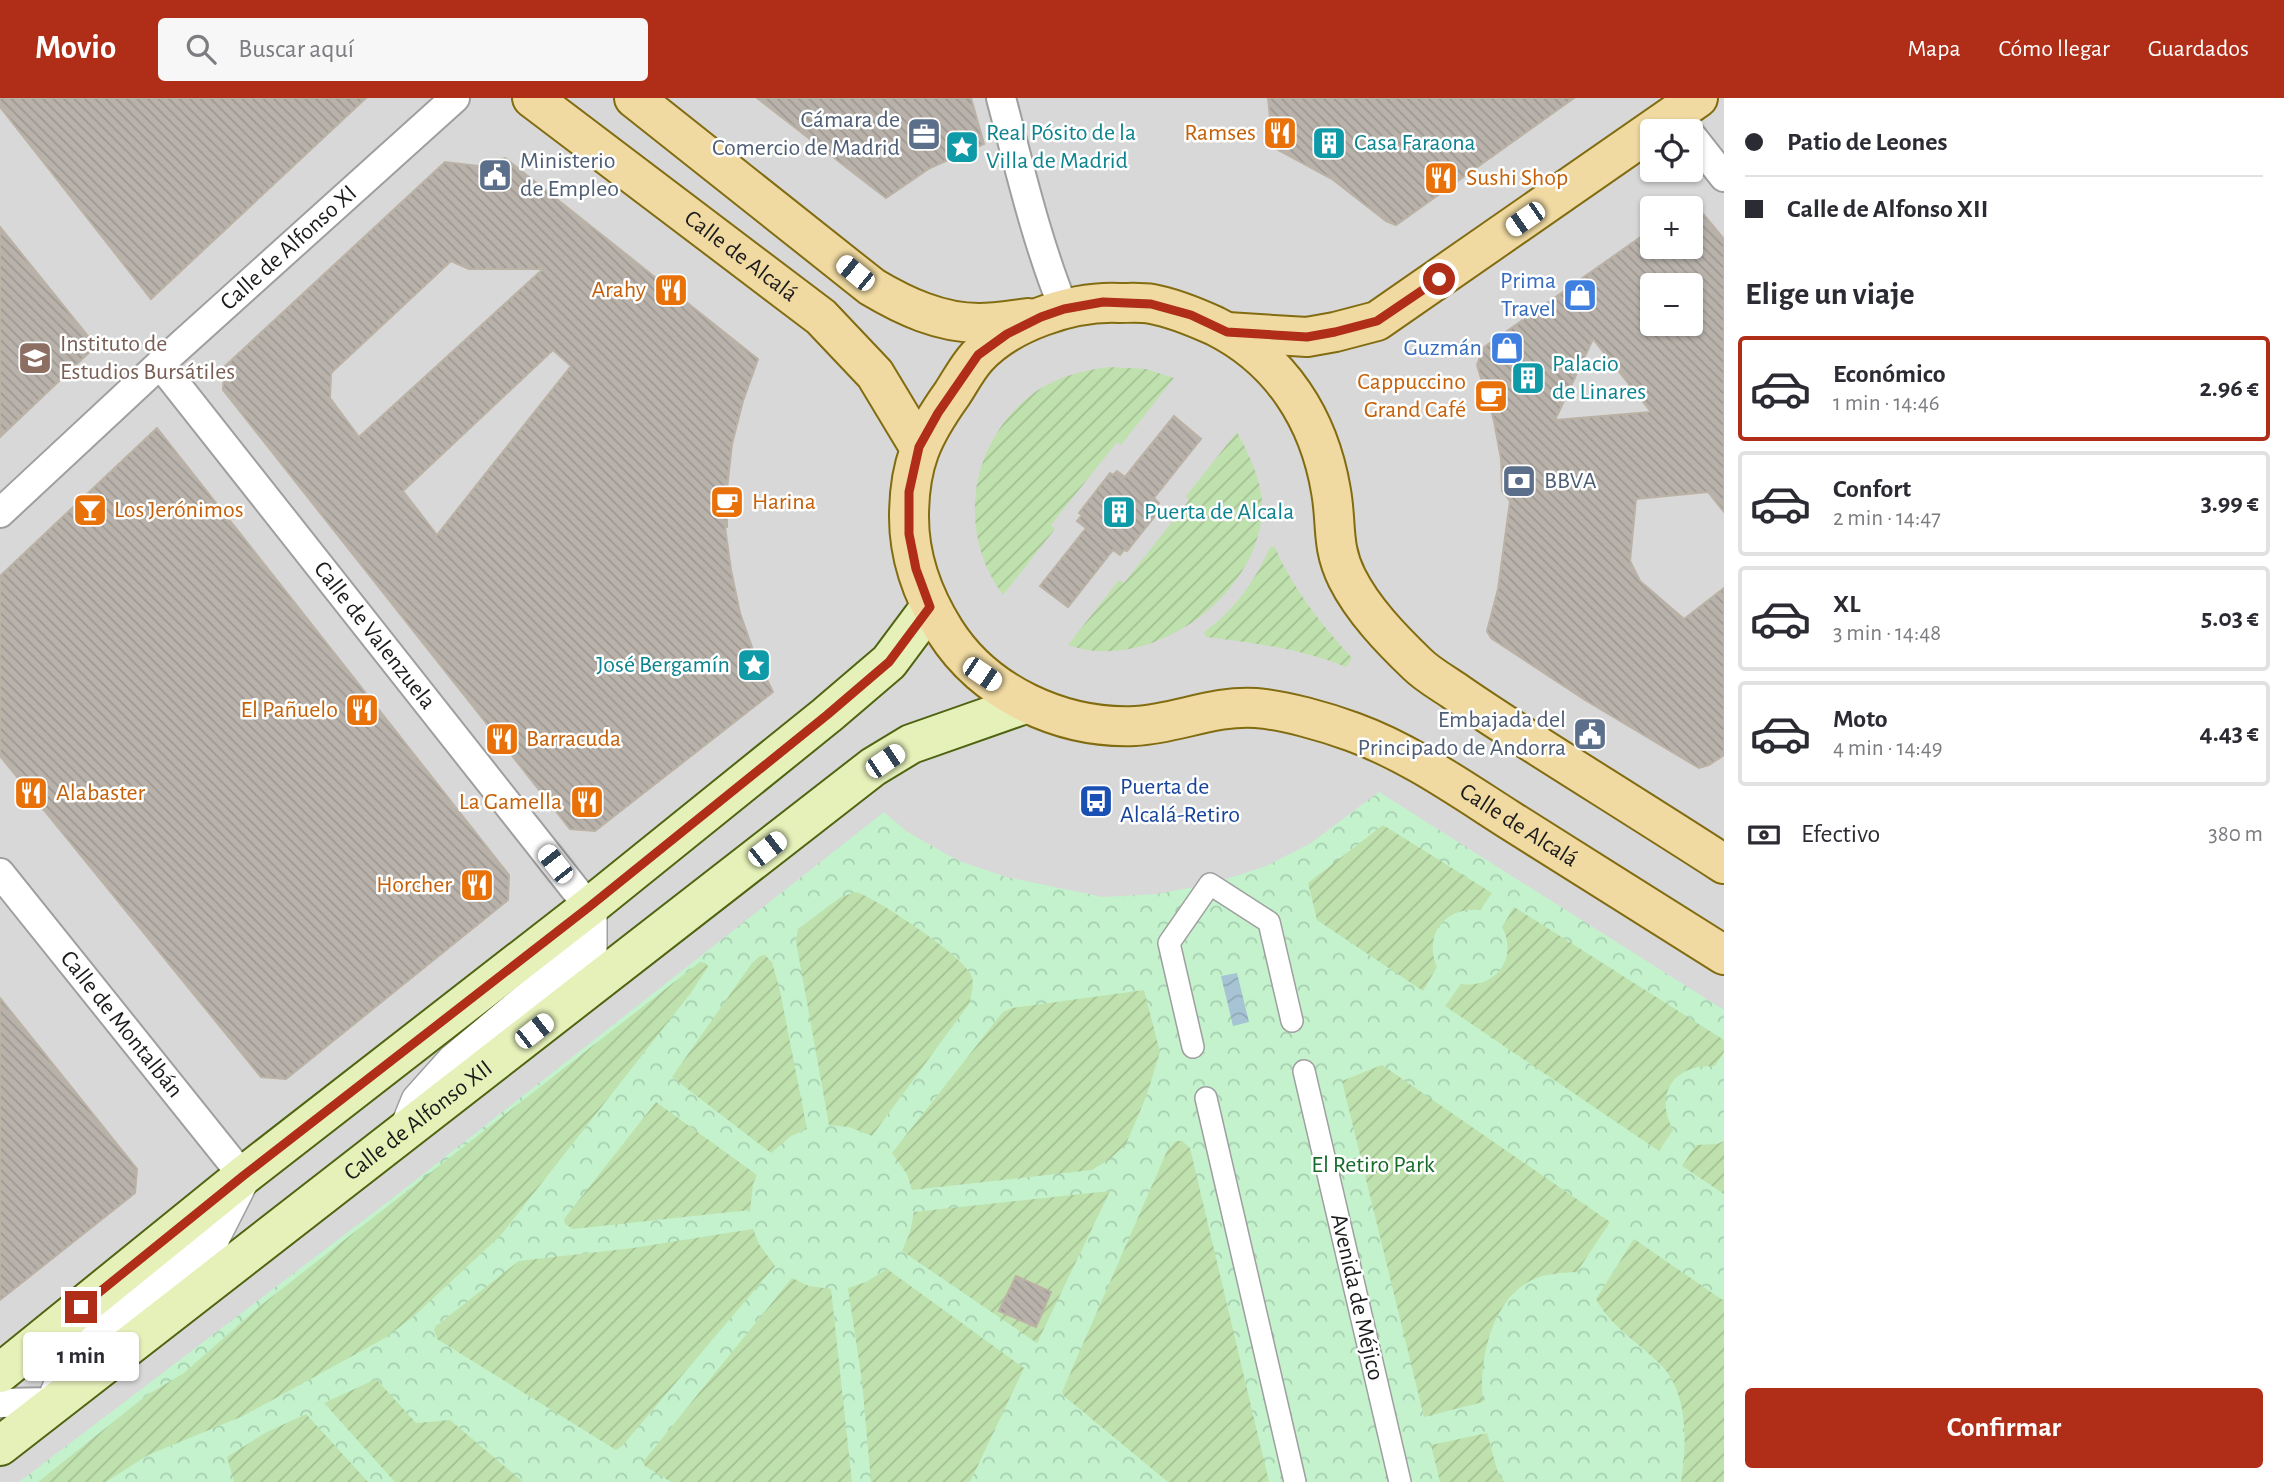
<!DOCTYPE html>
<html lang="es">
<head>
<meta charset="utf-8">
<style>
	body { margin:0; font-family:"Alegreya Sans",sans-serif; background:#f7f7f7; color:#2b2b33; height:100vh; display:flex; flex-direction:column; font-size:26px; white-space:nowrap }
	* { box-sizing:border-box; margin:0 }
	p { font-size:23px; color:#7c7c81 }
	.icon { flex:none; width:38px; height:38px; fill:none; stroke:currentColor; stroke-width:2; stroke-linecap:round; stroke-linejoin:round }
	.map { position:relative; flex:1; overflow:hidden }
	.details { display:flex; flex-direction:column; background:#fff; width:560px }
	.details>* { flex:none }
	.banner { display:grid; align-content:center; height:154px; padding:0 21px; background:#fff }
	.fabs { position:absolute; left:1640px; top:21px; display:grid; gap:14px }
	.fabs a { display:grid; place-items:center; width:63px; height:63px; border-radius:7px; background:#fff; box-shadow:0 2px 5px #0004; font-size:35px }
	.end { position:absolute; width:32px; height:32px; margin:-16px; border:9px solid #b02d17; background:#fff; box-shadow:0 0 0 4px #fff }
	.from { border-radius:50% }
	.bubble { position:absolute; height:49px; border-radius:7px; background:#fff; box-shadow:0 2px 5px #0004; font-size:23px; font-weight:700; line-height:49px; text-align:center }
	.car { position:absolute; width:21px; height:42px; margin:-21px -10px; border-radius:9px; box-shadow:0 0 5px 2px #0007; background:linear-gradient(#fff 24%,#345 0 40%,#fff 0 76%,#345 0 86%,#fff 0) }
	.banner b { display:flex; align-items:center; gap:24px; height:66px; font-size:26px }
	.banner b+b { border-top:2px solid #e1e1e2 }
	.banner i { width:18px; height:18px; background:#2b2b33 }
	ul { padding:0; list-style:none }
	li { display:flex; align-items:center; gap:21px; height:105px; margin:0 14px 10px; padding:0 7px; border:4px solid #e1e1e2; border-radius:7px }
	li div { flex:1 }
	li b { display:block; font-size:26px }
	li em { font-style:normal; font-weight:700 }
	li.selected { border-color:#b02d17 }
	li>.icon { width:63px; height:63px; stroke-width:1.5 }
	h2 { padding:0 21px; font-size:32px; line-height:84px }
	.pay { display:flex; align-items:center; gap:18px; height:77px; padding:0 21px; font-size:26px }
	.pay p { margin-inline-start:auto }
	.action { display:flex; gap:14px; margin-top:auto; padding:14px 21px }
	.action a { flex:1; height:80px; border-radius:7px; background:#b02d17; color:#fff; font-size:28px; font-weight:700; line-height:80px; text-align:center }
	header { display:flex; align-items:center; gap:42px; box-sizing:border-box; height:98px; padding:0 35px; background:#b02d17; color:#fff }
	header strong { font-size:33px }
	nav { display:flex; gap:38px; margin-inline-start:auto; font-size:24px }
	.search { width:490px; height:63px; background:#f7f7f7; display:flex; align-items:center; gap:18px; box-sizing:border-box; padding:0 24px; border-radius:7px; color:#7c7c81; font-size:26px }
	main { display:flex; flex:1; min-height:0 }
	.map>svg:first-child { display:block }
</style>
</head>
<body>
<header>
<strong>Movio</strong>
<div class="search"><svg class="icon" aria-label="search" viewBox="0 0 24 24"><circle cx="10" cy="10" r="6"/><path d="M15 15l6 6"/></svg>Buscar aquí</div>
<nav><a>Mapa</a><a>Cómo llegar</a><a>Guardados</a></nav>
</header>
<main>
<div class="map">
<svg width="1724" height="1384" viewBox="0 0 1724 1384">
	<defs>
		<pattern id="park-crowns" width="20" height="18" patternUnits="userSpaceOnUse" patternTransform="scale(1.75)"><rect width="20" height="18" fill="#c3f2cd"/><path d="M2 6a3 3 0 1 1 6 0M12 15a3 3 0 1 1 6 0" fill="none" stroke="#a7cfaf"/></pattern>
		<pattern id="garden-furrows" width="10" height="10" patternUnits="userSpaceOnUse" patternTransform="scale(1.75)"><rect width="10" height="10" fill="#bfe1ad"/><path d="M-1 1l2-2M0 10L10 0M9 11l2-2" fill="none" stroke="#a4c094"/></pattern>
		<pattern id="water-waves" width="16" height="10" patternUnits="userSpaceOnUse" patternTransform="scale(1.75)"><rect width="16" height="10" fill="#a7c4d5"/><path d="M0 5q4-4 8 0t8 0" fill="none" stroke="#8fa8b6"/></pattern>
		<pattern id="building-back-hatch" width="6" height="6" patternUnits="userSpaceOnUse" patternTransform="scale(1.75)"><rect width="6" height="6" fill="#b8b2ab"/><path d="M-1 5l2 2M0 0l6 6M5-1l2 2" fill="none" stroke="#9e9893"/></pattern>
	</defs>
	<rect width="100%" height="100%" fill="#eceae2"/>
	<path fill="#d9d8d8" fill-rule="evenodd" d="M0 0H1724V1384H0ZM1652 33H1690V72H1652ZM1652 110H1690V149H1652ZM1652 187H1690V226H1652Z"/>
	<path fill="url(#park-crowns)" d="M1379 694 1724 912V1384H19L398 1096 884 714 906 733 957 762 1006 779 1103 799 1157 796 1210 786 1264 769 1311 745Z"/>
	<g fill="url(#garden-furrows)">
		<path d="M1110 269 1146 271 1174 280 1121 347 1117 344 1051 427 1055 431 1003 497C954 431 971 338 1038 292 1060 278 1084 272 1110 269Z"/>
		<path d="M1237 334C1250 359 1264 386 1262 415 1256 500 1149 576 1068 547L1119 482 1124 485 1189 402 1186 398Z"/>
		<path d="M1270 449H1275C1292 490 1322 527 1352 560L1346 569C1302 551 1254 545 1206 539L1204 534C1233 514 1256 482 1270 449Z"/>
		<path d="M1383 727 1492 795 1480 812C1445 808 1423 837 1437 869L1423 893 1317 822 1308 785Z"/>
		<path d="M856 794C876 800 967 860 972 879 974 888 971 898 969 906L872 1038 849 1029 829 1027 796 843 798 831 841 799Z"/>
		<path d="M1514 809 1724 942V954L1715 968C1673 966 1654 996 1673 1032L1659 1053 1445 908 1461 886C1495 891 1519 860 1502 829Z"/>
		<path d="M765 857 772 864 780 893 807 1031 791 1038 771 1055 672 979 752 865 760 858Z"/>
		<path d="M700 864 706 865 708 869 690 896 501 1137 414 1218 385 1240 243 1318 148 1357 106 1384H38L147 1297 184 1275 260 1208Z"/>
		<path d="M1144 892 1160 954 1146 999 1126 1046 1111 1060 1092 1072 912 1092 907 1076 892 1055 1003 914 1012 910Z"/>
		<path d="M1382 967 1610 1124 1577 1174C1562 1175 1548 1175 1534 1181 1492 1199 1478 1263 1483 1304L1424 1319 1342 983Z"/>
		<path d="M656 1004 757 1077 753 1086 750 1112 573 1131 565 1126 564 1121Z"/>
		<path d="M1176 1043H1182L1190 1050 1269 1384H1168L1064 1298 1062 1294 1167 1053Z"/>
		<path d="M1724 1043V1096L1682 1068 1696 1047 1717 1046Z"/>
		<path d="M1110 1093 1037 1245 902 1153 910 1134 914 1114Z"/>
		<path d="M753 1131 759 1146 775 1168 622 1348 616 1352 437 1241 434 1232 436 1228 519 1163 633 1150Z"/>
		<path d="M1634 1141 1724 1203V1384H1681C1687 1348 1689 1294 1660 1266 1638 1244 1611 1229 1596 1201Z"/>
		<path d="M887 1171 1024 1270 970 1384H871L862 1283 848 1190 866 1184Z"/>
		<path d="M792 1180 809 1188 831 1191 852 1384H671L645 1368 643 1364Z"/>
		<path d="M376 1281 416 1325 450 1322 523 1384H395L324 1305Z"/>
		<path d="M306 1316 368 1384H234L227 1359 265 1335Z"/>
		<path d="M1487 1335 1498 1375 1504 1384H1440L1431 1347Z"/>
	</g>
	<path fill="url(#water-waves)" d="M1237 875 1249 924 1233 928 1221 878Z"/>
	<g fill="url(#building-back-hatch)" stroke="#bbb2a6" stroke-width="2" fill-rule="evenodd">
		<path d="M0 0H366L151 201 0 9Z"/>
		<path d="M757 0H971L984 46 930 70 886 100Z"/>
		<path d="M1268 0H1574L1396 127 1386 123 1332 81 1273 49Z"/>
		<path d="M505 60 758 261 743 303 732 346 727 391V429H725L731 472 740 515 754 555 773 594 595 733 570 731 223 292 224 269 445 64 478 68ZM451 163 469 171H543L359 339 330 300 331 275ZM553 252 571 268 437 437 403 393Z"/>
		<path d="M1690 112H1700L1724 141V414L1708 394 1636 401 1630 463 1640 483 1684 521 1724 490V657L1709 667 1699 670 1585 602 1491 540 1487 533 1498 491 1510 403 1502 393 1501 361 1494 323 1477 267 1483 250 1652 131V149H1690ZM1652 187H1690V226H1652ZM1593 241 1651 314 1555 322Z"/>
		<path d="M0 129 96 248 0 339Z"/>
		<path d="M1174 318 1201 341 1154 400 1159 405 1155 410 1159 413 1127 453 1124 452 1120 457 1113 452 1068 509 1040 488 1086 430 1077 423 1082 417 1079 415 1110 375 1113 377 1117 373 1125 379Z"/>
		<path d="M157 330 509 777 508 802 286 981 261 979 0 658V478Z"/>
		<path d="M0 900 137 1071 135 1095 0 1202Z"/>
		<path d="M1016 1178 1051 1194 1036 1229 999 1213Z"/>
	</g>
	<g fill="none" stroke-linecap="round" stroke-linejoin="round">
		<g stroke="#9f9f9f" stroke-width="24">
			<g id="pedestrian">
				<path d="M1193 949 1169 845 1210 786 1269 824 1292 923"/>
				<path d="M1304 973 1400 1384"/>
				<path d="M1206 1000 1295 1384"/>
			</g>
		</g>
		<g stroke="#9f9f9f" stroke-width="32">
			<g id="minor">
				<path d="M1001 0C1020 71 1036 142 1064 211"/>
				<path d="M1690 36 1724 79"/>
				<path id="s1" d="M160 266 589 809"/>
				<path id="s2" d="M0 415 160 266 455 0"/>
				<path id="s3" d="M0 775 243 1078"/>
				<path d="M0 1305 54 1304"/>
			</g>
		</g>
		<g stroke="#9f9f9f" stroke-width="38">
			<g id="tertiary">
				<path d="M410 1025 419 1003 454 964 589 851V809"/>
				<path d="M54 1304 70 1269 106 1233 179 1176 206 1151 243 1078"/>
			</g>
		</g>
		<g stroke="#4f6411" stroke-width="42">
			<g id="secondary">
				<path d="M0 1275 243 1078 589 809 827 617 889 564 930 509"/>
				<path id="s4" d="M0 1348 873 669 911 646 1025 606"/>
			</g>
		</g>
		<g stroke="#826c11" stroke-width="42">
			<g id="primary">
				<path id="s5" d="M532 0 821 219 875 276 919 349"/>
				<path d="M634 0 872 189C904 208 940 225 979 225 995 225 1012 222 1028 220"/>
				<path d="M1227 234 1307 239 1335 234 1377 223 1698 0"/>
				<path id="s6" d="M1724 766C1659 724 1593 683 1527 641 1502 625 1477 609 1453 592 1441 584 1427 576 1417 566 1391 541 1363 512 1347 480 1331 448 1337 426 1331 393 1319 321 1281 261 1215 228 1195 219 1174 210 1152 206 1141 204 1129 205 1119 205 1072 203 1009 224 977 259 967 270 960 284 952 296 922 338 909 366 909 419 909 461 923 498 945 533 985 596 1062 631 1135 628 1176 626 1214 607 1256 610 1284 612 1326 624 1353 634 1408 654 1458 689 1508 721 1580 766 1652 812 1724 857"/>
			</g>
		</g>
		<use href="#pedestrian" stroke="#fff" stroke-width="21"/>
		<use href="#minor" stroke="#fff" stroke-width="28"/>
		<use href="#tertiary" stroke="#fff" stroke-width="35"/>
		<use href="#secondary" stroke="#e6f1ba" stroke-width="38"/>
		<use href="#primary" stroke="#f0daa2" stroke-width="38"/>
	</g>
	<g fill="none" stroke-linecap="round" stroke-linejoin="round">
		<path stroke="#b02d17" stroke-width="9" d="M81 1209 243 1078 589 809 827 617 889 564 930 509 916 471 909 436V394L919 349 938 315 978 257 1007 236 1041 219 1064 211 1103 204 1151 206 1191 217 1227 234 1307 239 1335 234 1377 223 1439 181"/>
	</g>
	<defs>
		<g id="restaurant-square" transform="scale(1.75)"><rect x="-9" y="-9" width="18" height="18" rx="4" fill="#e8710a" stroke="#fff"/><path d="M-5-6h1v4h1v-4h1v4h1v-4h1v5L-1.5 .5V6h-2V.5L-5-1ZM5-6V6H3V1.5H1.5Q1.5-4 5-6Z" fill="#fff"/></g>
		<g id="office-square" transform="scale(1.75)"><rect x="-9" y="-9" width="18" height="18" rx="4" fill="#5c6f8a" stroke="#fff"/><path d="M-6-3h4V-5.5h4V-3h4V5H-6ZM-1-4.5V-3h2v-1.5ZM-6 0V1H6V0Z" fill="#fff"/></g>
		<g id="building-square" transform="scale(1.75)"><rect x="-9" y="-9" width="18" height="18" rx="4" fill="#0f9aa8" stroke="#fff"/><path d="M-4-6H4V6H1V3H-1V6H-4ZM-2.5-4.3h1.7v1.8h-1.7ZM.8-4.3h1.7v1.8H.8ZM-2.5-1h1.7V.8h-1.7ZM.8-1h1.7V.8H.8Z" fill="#fff"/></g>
		<g id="sight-square" transform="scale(1.75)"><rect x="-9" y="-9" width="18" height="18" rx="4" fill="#0f9aa8" stroke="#fff"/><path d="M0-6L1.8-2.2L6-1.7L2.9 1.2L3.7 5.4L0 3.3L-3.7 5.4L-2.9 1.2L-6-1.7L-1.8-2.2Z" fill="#fff"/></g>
		<g id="civic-square" transform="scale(1.75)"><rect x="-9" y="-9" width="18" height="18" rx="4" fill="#5c6f8a" stroke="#fff"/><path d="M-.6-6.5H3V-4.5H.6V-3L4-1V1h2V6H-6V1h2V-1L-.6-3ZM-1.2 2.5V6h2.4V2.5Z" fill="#fff"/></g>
		<g id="shop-square" transform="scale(1.75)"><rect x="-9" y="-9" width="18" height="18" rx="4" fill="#3f7fe0" stroke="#fff"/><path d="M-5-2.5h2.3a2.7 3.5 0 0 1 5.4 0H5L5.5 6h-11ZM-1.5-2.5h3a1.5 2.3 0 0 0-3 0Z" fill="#fff"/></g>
		<g id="university-square" transform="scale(1.75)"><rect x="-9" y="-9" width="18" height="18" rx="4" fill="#8d6e63" stroke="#fff"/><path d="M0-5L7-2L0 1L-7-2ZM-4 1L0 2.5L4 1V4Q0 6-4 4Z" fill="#fff"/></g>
		<g id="cafe-square" transform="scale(1.75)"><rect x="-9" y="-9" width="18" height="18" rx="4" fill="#e8710a" stroke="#fff"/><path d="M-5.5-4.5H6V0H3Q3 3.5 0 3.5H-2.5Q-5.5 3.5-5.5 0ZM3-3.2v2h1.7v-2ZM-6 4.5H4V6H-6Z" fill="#fff"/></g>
		<g id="bank-square" transform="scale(1.75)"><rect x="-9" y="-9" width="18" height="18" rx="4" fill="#5c6f8a" stroke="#fff"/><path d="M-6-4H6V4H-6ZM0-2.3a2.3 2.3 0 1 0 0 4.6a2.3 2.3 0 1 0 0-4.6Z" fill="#fff"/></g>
		<g id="bar-square" transform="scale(1.75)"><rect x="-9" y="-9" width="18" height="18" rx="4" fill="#e8710a" stroke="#fff"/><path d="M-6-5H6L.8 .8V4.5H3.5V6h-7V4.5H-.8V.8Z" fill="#fff"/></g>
		<g id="bus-square" transform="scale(1.75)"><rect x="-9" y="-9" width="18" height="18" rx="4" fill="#1a4fb4" stroke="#fff"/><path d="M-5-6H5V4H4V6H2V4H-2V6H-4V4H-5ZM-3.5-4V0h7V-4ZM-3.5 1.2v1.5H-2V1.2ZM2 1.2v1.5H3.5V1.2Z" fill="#fff"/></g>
	</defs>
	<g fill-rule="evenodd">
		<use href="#restaurant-square" x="1280" y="35"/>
		<use href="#office-square" x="924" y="36"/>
		<use href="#building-square" x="1329" y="45"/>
		<use href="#sight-square" x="962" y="49"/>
		<use href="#civic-square" x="495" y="77"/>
		<use href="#restaurant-square" x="1441" y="80"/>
		<use href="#restaurant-square" x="671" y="192"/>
		<use href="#shop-square" x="1580" y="197"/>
		<use href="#shop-square" x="1507" y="250"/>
		<use href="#university-square" x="35" y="260"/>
		<use href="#building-square" x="1528" y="280"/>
		<use href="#cafe-square" x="1491" y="298"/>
		<use href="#bank-square" x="1519" y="383"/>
		<use href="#cafe-square" x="727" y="404"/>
		<use href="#bar-square" x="90" y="412"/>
		<use href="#building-square" x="1119" y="414"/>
		<use href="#sight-square" x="754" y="567"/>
		<use href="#restaurant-square" x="362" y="612"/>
		<use href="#civic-square" x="1590" y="636"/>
		<use href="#restaurant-square" x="502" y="641"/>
		<use href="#restaurant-square" x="31" y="695"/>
		<use href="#bus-square" x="1096" y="703"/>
		<use href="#restaurant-square" x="587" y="704"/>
		<use href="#restaurant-square" x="477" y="787"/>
	</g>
	<g text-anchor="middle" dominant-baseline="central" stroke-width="5" stroke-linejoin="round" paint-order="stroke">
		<g font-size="24" fill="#4e5e75" stroke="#fff" text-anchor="end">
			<text x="900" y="22">Cámara de<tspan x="900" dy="28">Comercio de Madrid</tspan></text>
			<text x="520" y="63" text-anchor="start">Ministerio<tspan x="520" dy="28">de Empleo</tspan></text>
			<text x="1544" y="383" text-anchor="start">BBVA</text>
			<text x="1566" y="622">Embajada del<tspan x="1566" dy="28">Principado de Andorra</tspan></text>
		</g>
		<g font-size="24" fill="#0d838f" stroke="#fff" text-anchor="start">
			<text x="986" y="35">Real Pósito de la<tspan x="986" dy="28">Villa de Madrid</tspan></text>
			<text x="1354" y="45">Casa Faraona</text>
			<text x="1552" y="266">Palacio<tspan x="1552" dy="28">de Linares</tspan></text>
			<text x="1144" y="414">Puerta de Alcala</text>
			<text x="730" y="567" text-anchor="end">José Bergamín</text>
		</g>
		<g font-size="24" fill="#c56008" stroke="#fff" text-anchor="end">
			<text x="1256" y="35">Ramses</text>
			<text x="1466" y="80" text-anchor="start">Sushi Shop</text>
			<text x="646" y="192">Arahy</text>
			<text x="1466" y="284">Cappuccino<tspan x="1466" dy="28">Grand Café</tspan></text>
			<text x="752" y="404" text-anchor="start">Harina</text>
			<text x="114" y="412" text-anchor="start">Los Jerónimos</text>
			<text x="338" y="612">El Pañuelo</text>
			<text x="526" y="641" text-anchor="start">Barracuda</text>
			<text x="56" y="695" text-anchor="start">Alabaster</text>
			<text x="562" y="704">La Gamella</text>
			<text x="452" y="787">Horcher</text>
		</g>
		<g font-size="24" fill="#1b1b1b" stroke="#fff">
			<text stroke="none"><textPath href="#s2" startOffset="392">Calle de Alfonso XI</textPath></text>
			<text stroke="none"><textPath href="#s5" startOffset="262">Calle de Alcalá</textPath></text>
			<text stroke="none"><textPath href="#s1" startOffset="346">Calle de Valenzuela</textPath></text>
			<text stroke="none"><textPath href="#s6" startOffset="1967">Calle de Alcalá</textPath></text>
			<text stroke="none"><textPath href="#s3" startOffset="194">Calle de Montalbán</textPath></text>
			<text stroke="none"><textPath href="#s4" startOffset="530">Calle de Alfonso XII</textPath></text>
			<text transform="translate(1357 1199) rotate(77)">Avenida de Méjico</text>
		</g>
		<g font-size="24" fill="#366cbe" stroke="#fff" text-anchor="end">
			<text x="1556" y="183">Prima<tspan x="1556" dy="28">Travel</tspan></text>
			<text x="1482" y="250">Guzmán</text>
		</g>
		<g font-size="24" fill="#785e54" stroke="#fff" text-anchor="start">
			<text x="60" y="246">Instituto de<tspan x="60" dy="28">Estudios Bursátiles</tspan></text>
		</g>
		<g font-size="24" fill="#164399" stroke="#fff" text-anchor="start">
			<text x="1120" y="689">Puerta de<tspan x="1120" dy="28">Alcalá-Retiro</tspan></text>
		</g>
		<g font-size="24" fill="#176b2a" stroke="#fff">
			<text x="1373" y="1067">El Retiro Park</text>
		</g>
	</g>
</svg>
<div class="fabs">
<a><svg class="icon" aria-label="locate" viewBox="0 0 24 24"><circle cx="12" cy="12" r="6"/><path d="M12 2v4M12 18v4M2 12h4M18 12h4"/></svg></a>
<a>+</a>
<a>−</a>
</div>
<i class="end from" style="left:1439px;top:181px"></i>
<i class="end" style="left:81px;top:1209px"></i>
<div class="bubble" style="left:23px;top:1234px;width:116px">1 min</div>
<i class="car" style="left:1525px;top:121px;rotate:235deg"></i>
<i class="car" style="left:855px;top:175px;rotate:309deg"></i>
<i class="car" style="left:982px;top:576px;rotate:124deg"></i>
<i class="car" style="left:885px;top:663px;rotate:56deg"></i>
<i class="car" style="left:767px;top:751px;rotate:52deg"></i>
<i class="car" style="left:555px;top:766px;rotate:322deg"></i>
<i class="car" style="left:534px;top:933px;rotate:52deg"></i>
</div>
<section class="details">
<div class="banner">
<b><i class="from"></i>Patio de Leones</b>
<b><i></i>Calle de Alfonso XII</b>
</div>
<h2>Elige un viaje</h2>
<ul>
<li class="selected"><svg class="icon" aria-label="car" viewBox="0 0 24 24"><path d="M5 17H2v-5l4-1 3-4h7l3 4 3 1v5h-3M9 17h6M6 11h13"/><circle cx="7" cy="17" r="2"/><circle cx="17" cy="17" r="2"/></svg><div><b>Económico</b><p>1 min · 14:46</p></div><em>2.96 €</em></li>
<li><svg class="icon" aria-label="car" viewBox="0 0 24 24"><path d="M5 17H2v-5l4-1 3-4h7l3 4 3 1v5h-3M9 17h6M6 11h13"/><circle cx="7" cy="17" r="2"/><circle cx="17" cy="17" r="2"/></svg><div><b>Confort</b><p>2 min · 14:47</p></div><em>3.99 €</em></li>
<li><svg class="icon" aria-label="car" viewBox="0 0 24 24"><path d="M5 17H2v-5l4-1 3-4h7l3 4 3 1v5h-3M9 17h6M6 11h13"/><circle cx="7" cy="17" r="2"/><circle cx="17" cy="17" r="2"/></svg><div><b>XL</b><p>3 min · 14:48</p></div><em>5.03 €</em></li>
<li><svg class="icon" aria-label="car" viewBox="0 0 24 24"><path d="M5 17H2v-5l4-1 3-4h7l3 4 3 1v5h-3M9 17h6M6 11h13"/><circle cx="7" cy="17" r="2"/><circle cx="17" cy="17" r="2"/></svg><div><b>Moto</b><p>4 min · 14:49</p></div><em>4.43 €</em></li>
</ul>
<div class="pay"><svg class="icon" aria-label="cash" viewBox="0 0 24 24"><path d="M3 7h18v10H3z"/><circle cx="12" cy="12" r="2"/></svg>Efectivo<p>380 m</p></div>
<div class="action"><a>Confirmar</a></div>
</section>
</main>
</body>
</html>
